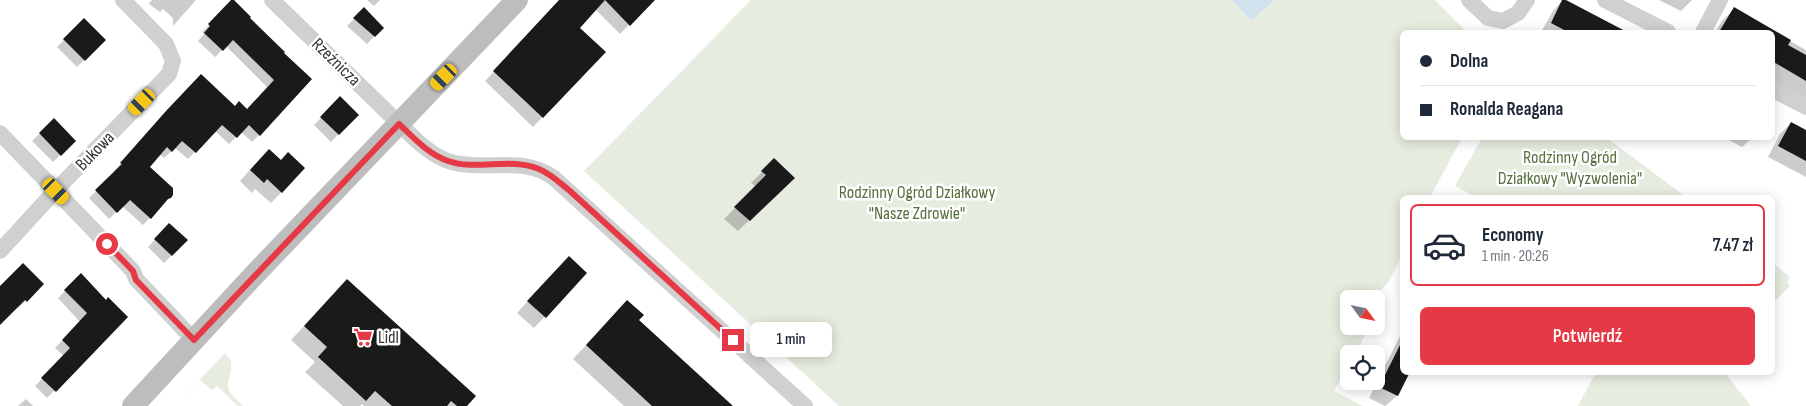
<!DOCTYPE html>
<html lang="pl">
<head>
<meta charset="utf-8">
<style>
	body { margin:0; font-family:"Sofia Sans Condensed",sans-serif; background:#f2f2f3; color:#1f2937; height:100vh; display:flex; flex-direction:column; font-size:19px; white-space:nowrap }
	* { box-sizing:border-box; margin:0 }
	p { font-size:16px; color:#747a83 }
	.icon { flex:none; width:28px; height:28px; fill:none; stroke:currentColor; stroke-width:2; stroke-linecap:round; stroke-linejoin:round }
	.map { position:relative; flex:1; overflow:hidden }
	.drawer { position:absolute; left:1400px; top:195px; width:375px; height:180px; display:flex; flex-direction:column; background:#fff; border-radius:8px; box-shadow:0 2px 12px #0003 }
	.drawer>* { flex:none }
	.hud { position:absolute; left:1400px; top:30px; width:375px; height:110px; border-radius:8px; box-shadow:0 2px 12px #0003; display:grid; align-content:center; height:110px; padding:0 20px; background:#fff }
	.needle { width:32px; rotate:123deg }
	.fabs { position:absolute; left:1340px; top:290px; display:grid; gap:10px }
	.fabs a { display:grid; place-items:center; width:45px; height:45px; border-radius:8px; background:#fff; box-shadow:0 2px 12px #0003; font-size:25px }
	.end { position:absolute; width:22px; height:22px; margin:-11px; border:6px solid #e63946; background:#fff; box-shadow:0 0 0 2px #fff }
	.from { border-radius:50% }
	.bubble { position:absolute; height:35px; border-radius:8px; background:#fff; box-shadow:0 2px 12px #0003; font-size:16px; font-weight:600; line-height:35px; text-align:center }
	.car { position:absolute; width:15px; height:30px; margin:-15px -8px; border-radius:6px; box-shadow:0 0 4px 1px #0007; background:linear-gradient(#f5c518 24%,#345 0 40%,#f5c518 0 76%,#345 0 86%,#f5c518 0) }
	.hud b { display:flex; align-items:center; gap:18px; height:48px; font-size:19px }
	.hud b+b { border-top:1px solid #e0e1e3 }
	.hud i { width:12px; height:12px; background:#1f2937 }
	ul { padding:9px 0 0; list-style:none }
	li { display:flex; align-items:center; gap:15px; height:82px; margin:0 10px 8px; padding:0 10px; border:2px solid transparent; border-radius:8px }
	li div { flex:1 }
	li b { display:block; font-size:19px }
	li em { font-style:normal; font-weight:600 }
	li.current { border-color:#e63946 }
	li>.icon { width:45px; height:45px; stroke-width:1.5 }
	.button { display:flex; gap:10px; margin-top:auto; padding:10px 20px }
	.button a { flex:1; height:58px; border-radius:8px; background:#e63946; color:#fff; font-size:20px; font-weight:600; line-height:58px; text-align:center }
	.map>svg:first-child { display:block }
</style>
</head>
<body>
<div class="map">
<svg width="1806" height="406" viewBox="0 0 1806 406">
	<rect width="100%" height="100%" fill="#fff"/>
	<g fill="#e6ecdf">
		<path d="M751 0H1435L1467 32H1402V138H1462L1430 197 1402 198V255L1388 283 1372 299H1349V326H1370L1355 354H1349V365L1334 391 1363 406H839L584 171Z"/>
		<path d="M1482 138H1607L1686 197H1476L1455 186Z"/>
		<path d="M1773 263 1790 277 1787 282 1790 286 1773 303Z"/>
		<path d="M225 353 231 361C232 388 218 383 243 406H238L217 386 212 390 200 380 175 406Z"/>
		<path d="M1596 372 1725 373 1751 406H1578Z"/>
	</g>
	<path fill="#cfe2ee" d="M1232 0H1274L1252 20 1249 18Z"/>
	<g fill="#0003">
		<path d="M152 0H196L173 26V18L163 9 160 12 149 4Z"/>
		<path d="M367 0H380L374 6Z"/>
		<path d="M561 0H653L620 34 595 9 578 28 604 52 533 127 485 81Z"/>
		<path d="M1563 0 1624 32H1541L1553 11Z"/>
		<path d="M1659 0H1692L1681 11Z"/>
		<path d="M233 1 283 52 259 135 252 142 241 132 229 144 215 131 188 159 175 148 164 158 159 154 148 167 170 197 143 225 122 206 109 219 89 198 116 172 114 171 159 120 235 108 247 110 268 88 226 46 215 57 198 41 204 34 202 32Z"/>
		<path d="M364 9 382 28 367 44 347 26Z"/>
		<path d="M1734 9 1806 50V99L1772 80V32H1715L1722 21Z"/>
		<path d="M84 20 104 40 77 67 57 47Z"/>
		<path d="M340 98 357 115 331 142 314 125Z"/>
		<path d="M54 120 75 141 53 162 32 141Z"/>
		<path d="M1791 123 1806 131V177L1768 157 1780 134Z"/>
		<path d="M1725 138H1752L1742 147Z"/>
		<path d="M774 160 782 189 738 231 724 219 756 187 751 183Z"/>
		<path d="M258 161H281L304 169 271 203 255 189 252 193 240 181Z"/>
		<path d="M162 232 172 255 164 263 148 247Z"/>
		<path d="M558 268 586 273 534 328 517 313Z"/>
		<path d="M81 275 106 301 127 317 47 398 35 386 64 356 55 348 80 322 58 298Z"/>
		<path d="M347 280 465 406H364L362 404 360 406H343L305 372 315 362 291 340Z"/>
		<path d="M43 284 18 308 17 307 0 323V289Z"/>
		<path d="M614 316 731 406H624L573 359Z"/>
		<path d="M1402 332V372H1409L1397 396 1385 406 1369 398Z"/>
		<path d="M26 399 33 406H18Z"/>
	</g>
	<g fill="#1a1a1a">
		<path d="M231 0H234L251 17 250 18 285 52 284 53 312 79 260 136 249 125 237 138 222 125 196 153 182 141 172 152 167 147 150 167 173 188V195L171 198 168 199 151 219 130 200 117 213 95 190 122 164 120 163 166 111 201 74 235 106 239 101 247 109 274 80 233 40 223 51 204 33 210 26 208 24Z"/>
		<path d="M559 0H655L630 26 605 0 580 28 606 52 543 118 493 71Z"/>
		<path d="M1562 0H1566L1627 32H1568L1551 23Z"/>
		<path d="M364 7 384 28 375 37 353 18Z"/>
		<path d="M1734 7 1791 40 1788 45 1806 55V81L1772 61V32H1719Z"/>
		<path d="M84 18 106 40 85 61 63 39Z"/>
		<path d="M340 96 359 115 339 135 320 117Z"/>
		<path d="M54 118 76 141 61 156 39 133Z"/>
		<path d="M1791 122 1806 130V161L1778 146Z"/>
		<path d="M269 149 281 160 288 152 305 168 282 193 267 179 264 183 250 170Z"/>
		<path d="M774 158 795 178 750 221 734 207 766 175 761 171Z"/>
		<path d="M169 223 188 240 172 256 154 239Z"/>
		<path d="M569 256 587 273 546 318 527 301Z"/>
		<path d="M23 263 44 284 27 302 25 300 0 325V286Z"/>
		<path d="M81 273 106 300 108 297 128 317 56 392 41 378 70 348 62 340 87 313 64 290Z"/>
		<path d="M347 279 476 396 467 406H457L451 401 447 406H392L375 391 366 401 318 357 327 347 304 326Z"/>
		<path d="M627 300 644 315 639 320 733 406H652L586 345Z"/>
		<path d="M1402 341V372H1410L1398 396 1379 387Z"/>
	</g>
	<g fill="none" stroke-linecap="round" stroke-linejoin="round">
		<g stroke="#d0d0d0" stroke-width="16">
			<path d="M272 0 417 141C430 152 443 162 461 164 493 169 525 157 554 178L805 406"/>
			<path d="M1469 0 1488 18 1503 21 1518 13 1527 0"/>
			<path d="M1605 0 1668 32"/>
			<path d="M1703 32 1720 0"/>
			<path d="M1772 89 1806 107"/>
			<path d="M0 133 133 271 136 279 194 340"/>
			<path d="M0 251 55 191 169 74 173 61 166 44 123 0"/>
		</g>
		<path stroke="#bdbdbd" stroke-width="22" d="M133 406 255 274 517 0"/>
	</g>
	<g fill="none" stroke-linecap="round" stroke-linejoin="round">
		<path stroke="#e63946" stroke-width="6" d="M107 244 133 271 136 280 194 340 399 124C414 138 428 154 448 161 477 171 510 157 539 169 551 174 560 183 570 191L733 340"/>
	</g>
	<defs>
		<g id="supermarket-bare" transform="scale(1.5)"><path d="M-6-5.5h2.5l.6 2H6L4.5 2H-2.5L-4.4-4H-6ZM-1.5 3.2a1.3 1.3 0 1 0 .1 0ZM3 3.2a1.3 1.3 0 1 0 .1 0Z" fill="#e63946" stroke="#fff" stroke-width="2.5" paint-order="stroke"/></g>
	</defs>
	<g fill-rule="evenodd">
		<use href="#supermarket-bare" x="363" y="337"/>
	</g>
	<g text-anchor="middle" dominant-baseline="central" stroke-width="5" stroke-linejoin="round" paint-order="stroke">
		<g font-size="18" fill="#333" stroke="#fff">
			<text transform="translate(336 62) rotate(44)">Rzeźnicza</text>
			<text transform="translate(95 151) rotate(-46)">Bukowa</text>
		</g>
		<g font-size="18" fill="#56703f" stroke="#fff">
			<text x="1570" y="157">Rodzinny Ogród<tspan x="1570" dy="21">Działkowy "Wyzwolenia"</tspan></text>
			<text x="917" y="192">Rodzinny Ogród Działkowy<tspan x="917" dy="21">"Nasze Zdrowie"</tspan></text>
		</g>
		<g font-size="18" fill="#333" stroke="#fff" text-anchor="start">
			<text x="378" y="337">Lidl</text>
		</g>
	</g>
</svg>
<div class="fabs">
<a><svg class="needle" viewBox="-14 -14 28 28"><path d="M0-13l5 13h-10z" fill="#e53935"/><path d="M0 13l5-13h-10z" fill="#747a83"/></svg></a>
<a><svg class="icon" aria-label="locate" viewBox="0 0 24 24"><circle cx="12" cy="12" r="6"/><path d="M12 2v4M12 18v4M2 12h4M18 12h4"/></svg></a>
</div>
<i class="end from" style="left:107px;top:244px"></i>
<i class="end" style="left:733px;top:340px"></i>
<div class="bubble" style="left:750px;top:322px;width:82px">1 min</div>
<i class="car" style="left:444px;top:77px;rotate:225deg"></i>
<i class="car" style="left:142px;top:102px;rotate:224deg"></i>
<i class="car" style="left:56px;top:191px;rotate:136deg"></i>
<div class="hud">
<b><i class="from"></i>Dolna</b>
<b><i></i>Ronalda Reagana</b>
</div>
<section class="drawer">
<ul>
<li class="current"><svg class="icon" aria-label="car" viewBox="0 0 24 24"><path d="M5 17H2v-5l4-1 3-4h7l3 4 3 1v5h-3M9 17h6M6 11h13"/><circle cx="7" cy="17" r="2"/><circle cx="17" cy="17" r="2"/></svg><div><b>Economy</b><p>1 min · 20:26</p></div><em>7.47 zł</em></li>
</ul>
<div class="button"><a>Potwierdź</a></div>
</section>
</div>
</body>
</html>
